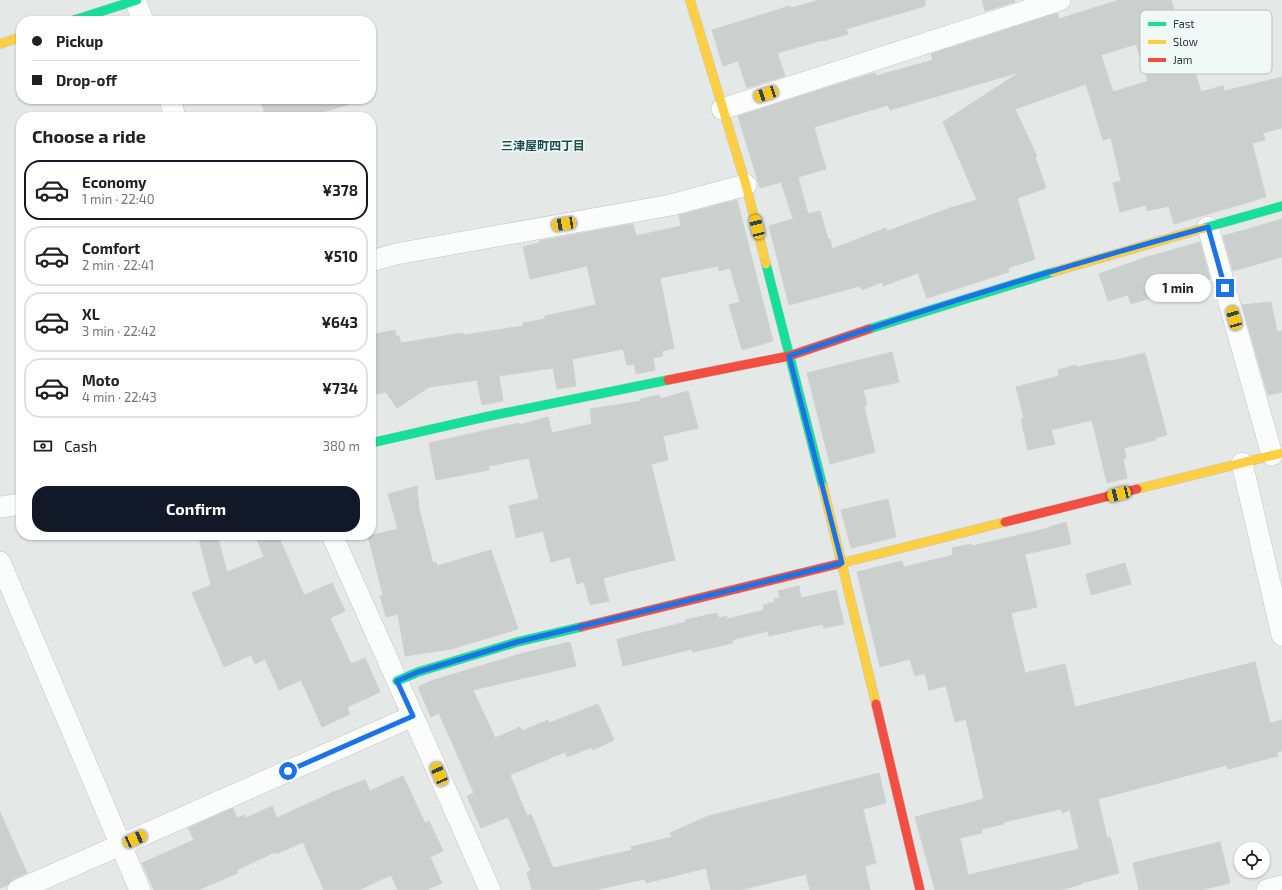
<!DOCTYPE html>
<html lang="en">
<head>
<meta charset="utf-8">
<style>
	body { margin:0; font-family:"Exo 2","Noto Sans JP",sans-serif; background:#f2f2f2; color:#202124; height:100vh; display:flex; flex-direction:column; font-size:15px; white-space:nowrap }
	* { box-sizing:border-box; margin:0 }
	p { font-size:13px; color:#757577 }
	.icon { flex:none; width:22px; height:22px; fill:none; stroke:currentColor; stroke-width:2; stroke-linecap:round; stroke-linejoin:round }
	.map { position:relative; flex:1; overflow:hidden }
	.details { position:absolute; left:16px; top:112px; width:360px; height:428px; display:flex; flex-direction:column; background:#fff; border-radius:16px; box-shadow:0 1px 3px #0004 }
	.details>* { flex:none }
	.banner { position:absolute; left:16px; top:16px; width:360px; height:88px; border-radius:16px; box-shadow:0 1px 3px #0004; display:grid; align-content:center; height:88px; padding:0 16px; background:#fff }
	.fabs { position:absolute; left:1234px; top:842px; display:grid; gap:8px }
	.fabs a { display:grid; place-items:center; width:36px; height:36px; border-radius:50%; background:#fff; box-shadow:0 1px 3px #0004; font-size:20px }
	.end { position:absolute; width:18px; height:18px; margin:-9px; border:5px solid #1a73e8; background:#fff; box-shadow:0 0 0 2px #fff }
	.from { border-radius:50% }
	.bubble { position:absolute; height:28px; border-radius:14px; background:#fff; box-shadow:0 1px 3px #0004; font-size:13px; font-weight:700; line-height:28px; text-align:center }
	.car { position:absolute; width:12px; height:24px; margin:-12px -6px; border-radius:5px; box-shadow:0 0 3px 1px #0007; background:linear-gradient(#f5c518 24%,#345 0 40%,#f5c518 0 76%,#345 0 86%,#f5c518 0) }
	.banner b { display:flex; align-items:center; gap:14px; height:38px; font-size:15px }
	.banner b+b { border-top:1px solid #e0e0e0 }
	.banner i { width:10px; height:10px; background:#202124 }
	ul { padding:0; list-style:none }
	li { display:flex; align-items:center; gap:12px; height:60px; margin:0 8px 6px; padding:0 8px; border:2px solid #e0e0e0; border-radius:16px }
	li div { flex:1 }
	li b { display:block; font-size:15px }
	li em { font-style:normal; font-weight:700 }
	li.on { border-color:#111827 }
	li>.icon { width:36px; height:36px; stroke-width:1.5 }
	h2 { padding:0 16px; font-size:18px; line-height:48px }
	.pay { display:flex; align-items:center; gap:10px; height:44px; padding:0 16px; font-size:15px }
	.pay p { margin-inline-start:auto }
	.cta { display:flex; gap:8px; margin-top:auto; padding:8px 16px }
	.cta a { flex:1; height:46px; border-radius:16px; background:#111827; color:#fff; font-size:16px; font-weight:700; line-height:46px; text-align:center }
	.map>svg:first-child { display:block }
</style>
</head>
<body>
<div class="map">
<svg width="1282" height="890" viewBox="0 0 1282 890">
	<rect width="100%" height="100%" fill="#e4e9e8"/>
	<g fill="#cbd0cf" stroke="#ccd2d1" fill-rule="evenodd">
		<path d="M819 0H925V6L846 29 848 34 823 41V40L777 53 785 76 747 88 738 61 723 66 712 30 790 6 791 8Z"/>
		<path d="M982 0H1014L1015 2 985 11Z"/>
		<path d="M1119 0H1171L1191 62H1192L1201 92 1223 86 1224 91 1282 77V128L1263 133 1265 140 1252 143 1266 197 1174 224 1169 206 1147 211 1146 205 1120 212 1113 183 1121 181 1111 138 1103 140 1086 84 1015 109 1037 156 1035 157 1046 188 1017 198 1035 259 1008 268 1009 272 927 298 918 273 883 286 882 282 862 290 860 286 789 305 769 226 793 219 781 182 760 188 738 116 867 75 875 73 876 76 933 60 931 54 1057 13 1059 19ZM1136 44 1148 81 1113 92 1101 55ZM1020 72 943 122 977 200 950 208 891 230 887 231 886 228 832 249 830 239H828L820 211 808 214 798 177 826 169 814 127 888 105 890 110Z"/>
		<path d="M260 99H349L350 104 306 117H266Z"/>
		<path d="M737 200 773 341 742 350 729 305 740 302 730 268 719 271 718 266 660 278 674 348 662 351 663 356 653 358 655 370 636 374 634 364 627 365 623 349 572 359 576 386 557 389 553 368 499 376 503 401 482 405 477 380 429 387 397 408 386 392 377 394 376 391 371 392V335L395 330 396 336H399L401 343 463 333 464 335 523 326V323L545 319V316L596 305 587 266 530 279 523 247 539 243V241L633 224 636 236 681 226 679 215Z"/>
		<path d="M1282 219V257L1233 271 1223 236Z"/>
		<path d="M1200 242 1210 279 1131 304 1128 295 1108 301 1099 274 1147 257Z"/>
		<path d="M1271 302 1277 332 1282 331V392L1268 395 1242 305Z"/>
		<path d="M892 352 899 382 863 390 867 405 864 406 875 452 830 464 807 373Z"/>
		<path d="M1145 353 1167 435 1155 438 1156 440 1124 448 1126 458 1123 459 1127 478 1107 483 1092 420 1051 430 1055 444 1028 450 1021 419H1024L1016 387 1059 376 1058 370 1076 365 1077 367 1110 360 1111 361Z"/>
		<path d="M688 391 698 428 663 436 668 460 651 464 675 560 603 578 609 601 590 605 584 582 577 584 570 557 551 562 543 531 516 538 509 506 539 499 529 458 488 466 489 470 436 480 429 443 519 423V425L548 417 552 433 592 424 590 409 641 401 640 399 659 395 660 399Z"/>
		<path d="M417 486 419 509 433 563 436 562 437 566 491 550 518 629 451 649 405 656 398 614 386 617 380 596 383 595 368 536 398 529 388 494Z"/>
		<path d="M888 499 896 537 851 548 841 510Z"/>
		<path d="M1066 522 1071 544 1025 554 1037 607 1011 613 1025 673 1065 664 1075 707 1255 662 1270 723 1282 720V751L1277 752 1278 756 1228 769 1227 765 1098 799 1107 838 1110 837 1119 873 1082 883V884L1060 890H935L915 817 984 799 966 719 955 722 946 686 929 690 925 673 915 676 910 659 880 667 857 572 902 561 904 567 953 555 952 548 971 544 972 546 976 545 1049 528V527ZM1061 809 1062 813 1070 810 1079 849 968 875 960 838 982 833 981 829 1004 824V822Z"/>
		<path d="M198 535H217L227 572 264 557 255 535H278L304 595 332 583 345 611 330 618 351 664 365 658 380 692 347 707 350 714 322 727 301 680 279 690 265 659 255 664 251 655 224 667 192 593 211 585Z"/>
		<path d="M1125 563 1131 584 1091 595 1086 574Z"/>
		<path d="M799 586 801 598 836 590 844 624 824 628 823 624 769 636 768 631 732 640 733 643 693 652 692 649 623 666 617 639 686 622 685 620 717 613 719 618 727 616V619L764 610 763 605 775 602 774 599 780 598 778 591Z"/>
		<path d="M570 642 576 666 473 690 495 738 520 727 522 731 548 720 549 723 598 704 614 740 593 750 592 747 567 757 565 752 510 775 527 816 531 814 553 868 632 850 631 847 672 837 670 833 708 816 879 773 886 803 863 809 876 863 865 866 870 890H810L806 874 740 890H711L706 868 646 883 645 879 595 890H532L527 872 531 871 508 817 481 828 467 796 474 793 439 713 431 717 418 687 431 681 520 654Z"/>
		<path d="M403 776 425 823 429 821 443 851 430 857 442 883 426 890H398L391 875 359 890H324L303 842 276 854 275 852 237 870 238 873 198 890H154L142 863 194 840 188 828 233 808 237 818 244 815 246 818 272 806 277 818 333 792 365 780 370 791Z"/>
		<path d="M0 812 27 873 13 879 8 885 0 888Z"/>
		<path d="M1220 842 1230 883 1200 890H1139L1133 863Z"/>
	</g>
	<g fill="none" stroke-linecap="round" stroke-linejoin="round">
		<g stroke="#c1c6c5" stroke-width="22">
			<g id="street">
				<path d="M135 0 143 21"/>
				<path d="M170 99 175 117"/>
				<path d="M722 109 1060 0"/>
				<path d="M1208 227 1272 455"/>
				<path d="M371 261 396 254 671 205 746 185"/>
				<path d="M1242 463 1282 635"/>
				<path d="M0 507 21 504"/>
				<path d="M332 535 413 716 490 890"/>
				<path d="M0 562 140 890"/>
				<path d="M18 890 413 716"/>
				<path d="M1267 890 1282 886"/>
			</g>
		</g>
		<g stroke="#bfc7c5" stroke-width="10">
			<g id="fast">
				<path d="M71 21 137 0"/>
				<path d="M1204 228 1282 206"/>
				<path d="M766 264 823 487"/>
				<path d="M869 329 1053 272"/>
				<path d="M371 443 485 417 668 380"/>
				<path d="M397 681 418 672 517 642 581 627"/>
			</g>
		</g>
		<g stroke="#bfc7c5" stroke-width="10">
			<g id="slow">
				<path d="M690 0 746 185 766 264"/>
				<path d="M0 44 21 37"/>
				<path d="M1053 272 1204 228"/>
				<path d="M823 487 876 704"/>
				<path d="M1137 489 1282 453"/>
				<path d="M838 564 1005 522"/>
			</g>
		</g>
		<g stroke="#bfc7c5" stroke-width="10">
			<g id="jam">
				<path d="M668 380 789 356 869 329"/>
				<path d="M1005 522 1137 489"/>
				<path d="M581 627 838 564"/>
				<path d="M876 704 920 890"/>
			</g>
		</g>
		<use href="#street" stroke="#fbfcfc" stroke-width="21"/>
		<use href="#fast" stroke="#16e098" stroke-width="9"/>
		<use href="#slow" stroke="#ffcf43" stroke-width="9"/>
		<use href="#jam" stroke="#f24e42" stroke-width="9"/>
	</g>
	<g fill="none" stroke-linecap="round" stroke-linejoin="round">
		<path stroke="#1a73e8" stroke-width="5" d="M288 771 413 716 397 681 418 672 517 642 842 563 789 356C927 308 1067 265 1208 227L1225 288"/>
	</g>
	<g text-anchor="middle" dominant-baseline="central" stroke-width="3" stroke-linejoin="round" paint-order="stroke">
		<g font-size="12" font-weight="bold" fill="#1b514e" stroke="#f1f9f6">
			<text x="543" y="145">三津屋町四丁目</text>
		</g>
	</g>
	<rect x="1140" y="10" width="132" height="64" rx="6" fill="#f1f9f6" stroke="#b2c1be" stroke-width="1"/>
	<rect x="1148" y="22" width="18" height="4" fill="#16e098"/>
	<rect x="1148" y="40" width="18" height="4" fill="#ffcf43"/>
	<rect x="1148" y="58" width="18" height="4" fill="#f24e42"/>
	<g font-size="11" fill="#203e3b">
		<text x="1173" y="28">Fast</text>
		<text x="1173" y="46">Slow</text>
		<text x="1173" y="64">Jam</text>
	</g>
</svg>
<div class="fabs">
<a><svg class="icon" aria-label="locate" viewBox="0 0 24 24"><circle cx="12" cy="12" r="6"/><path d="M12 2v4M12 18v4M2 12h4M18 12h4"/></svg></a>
</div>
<i class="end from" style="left:288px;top:771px"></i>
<i class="end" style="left:1225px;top:288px"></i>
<div class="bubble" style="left:1145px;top:274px;width:66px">1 min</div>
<i class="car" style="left:766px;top:94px;rotate:252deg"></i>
<i class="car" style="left:564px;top:224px;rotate:260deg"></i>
<i class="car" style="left:757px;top:227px;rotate:346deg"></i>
<i class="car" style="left:1234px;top:318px;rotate:344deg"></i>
<i class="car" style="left:1119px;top:494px;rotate:256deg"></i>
<i class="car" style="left:439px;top:774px;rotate:336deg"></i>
<i class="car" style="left:135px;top:839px;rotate:66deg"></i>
<div class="banner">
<b><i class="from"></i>Pickup</b>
<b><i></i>Drop-off</b>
</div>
<section class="details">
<h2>Choose a ride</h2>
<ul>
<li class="on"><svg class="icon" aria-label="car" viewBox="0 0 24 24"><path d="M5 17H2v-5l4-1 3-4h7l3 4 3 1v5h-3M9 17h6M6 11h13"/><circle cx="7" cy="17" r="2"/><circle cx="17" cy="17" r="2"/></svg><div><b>Economy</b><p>1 min · 22:40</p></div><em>¥378</em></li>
<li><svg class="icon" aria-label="car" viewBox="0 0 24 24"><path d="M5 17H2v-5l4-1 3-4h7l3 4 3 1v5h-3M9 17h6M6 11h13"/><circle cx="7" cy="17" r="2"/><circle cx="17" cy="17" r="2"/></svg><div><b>Comfort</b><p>2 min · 22:41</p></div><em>¥510</em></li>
<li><svg class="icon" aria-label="car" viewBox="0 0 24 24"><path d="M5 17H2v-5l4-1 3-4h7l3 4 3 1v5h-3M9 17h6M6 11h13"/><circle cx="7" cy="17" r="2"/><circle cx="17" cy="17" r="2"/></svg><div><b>XL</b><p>3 min · 22:42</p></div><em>¥643</em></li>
<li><svg class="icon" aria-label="car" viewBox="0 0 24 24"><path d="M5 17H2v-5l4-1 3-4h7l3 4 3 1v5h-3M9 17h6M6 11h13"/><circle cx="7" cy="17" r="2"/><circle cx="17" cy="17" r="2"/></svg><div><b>Moto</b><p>4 min · 22:43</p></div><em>¥734</em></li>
</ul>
<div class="pay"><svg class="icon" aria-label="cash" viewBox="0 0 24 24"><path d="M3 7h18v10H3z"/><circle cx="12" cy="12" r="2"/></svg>Cash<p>380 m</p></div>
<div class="cta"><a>Confirm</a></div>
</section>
</div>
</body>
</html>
